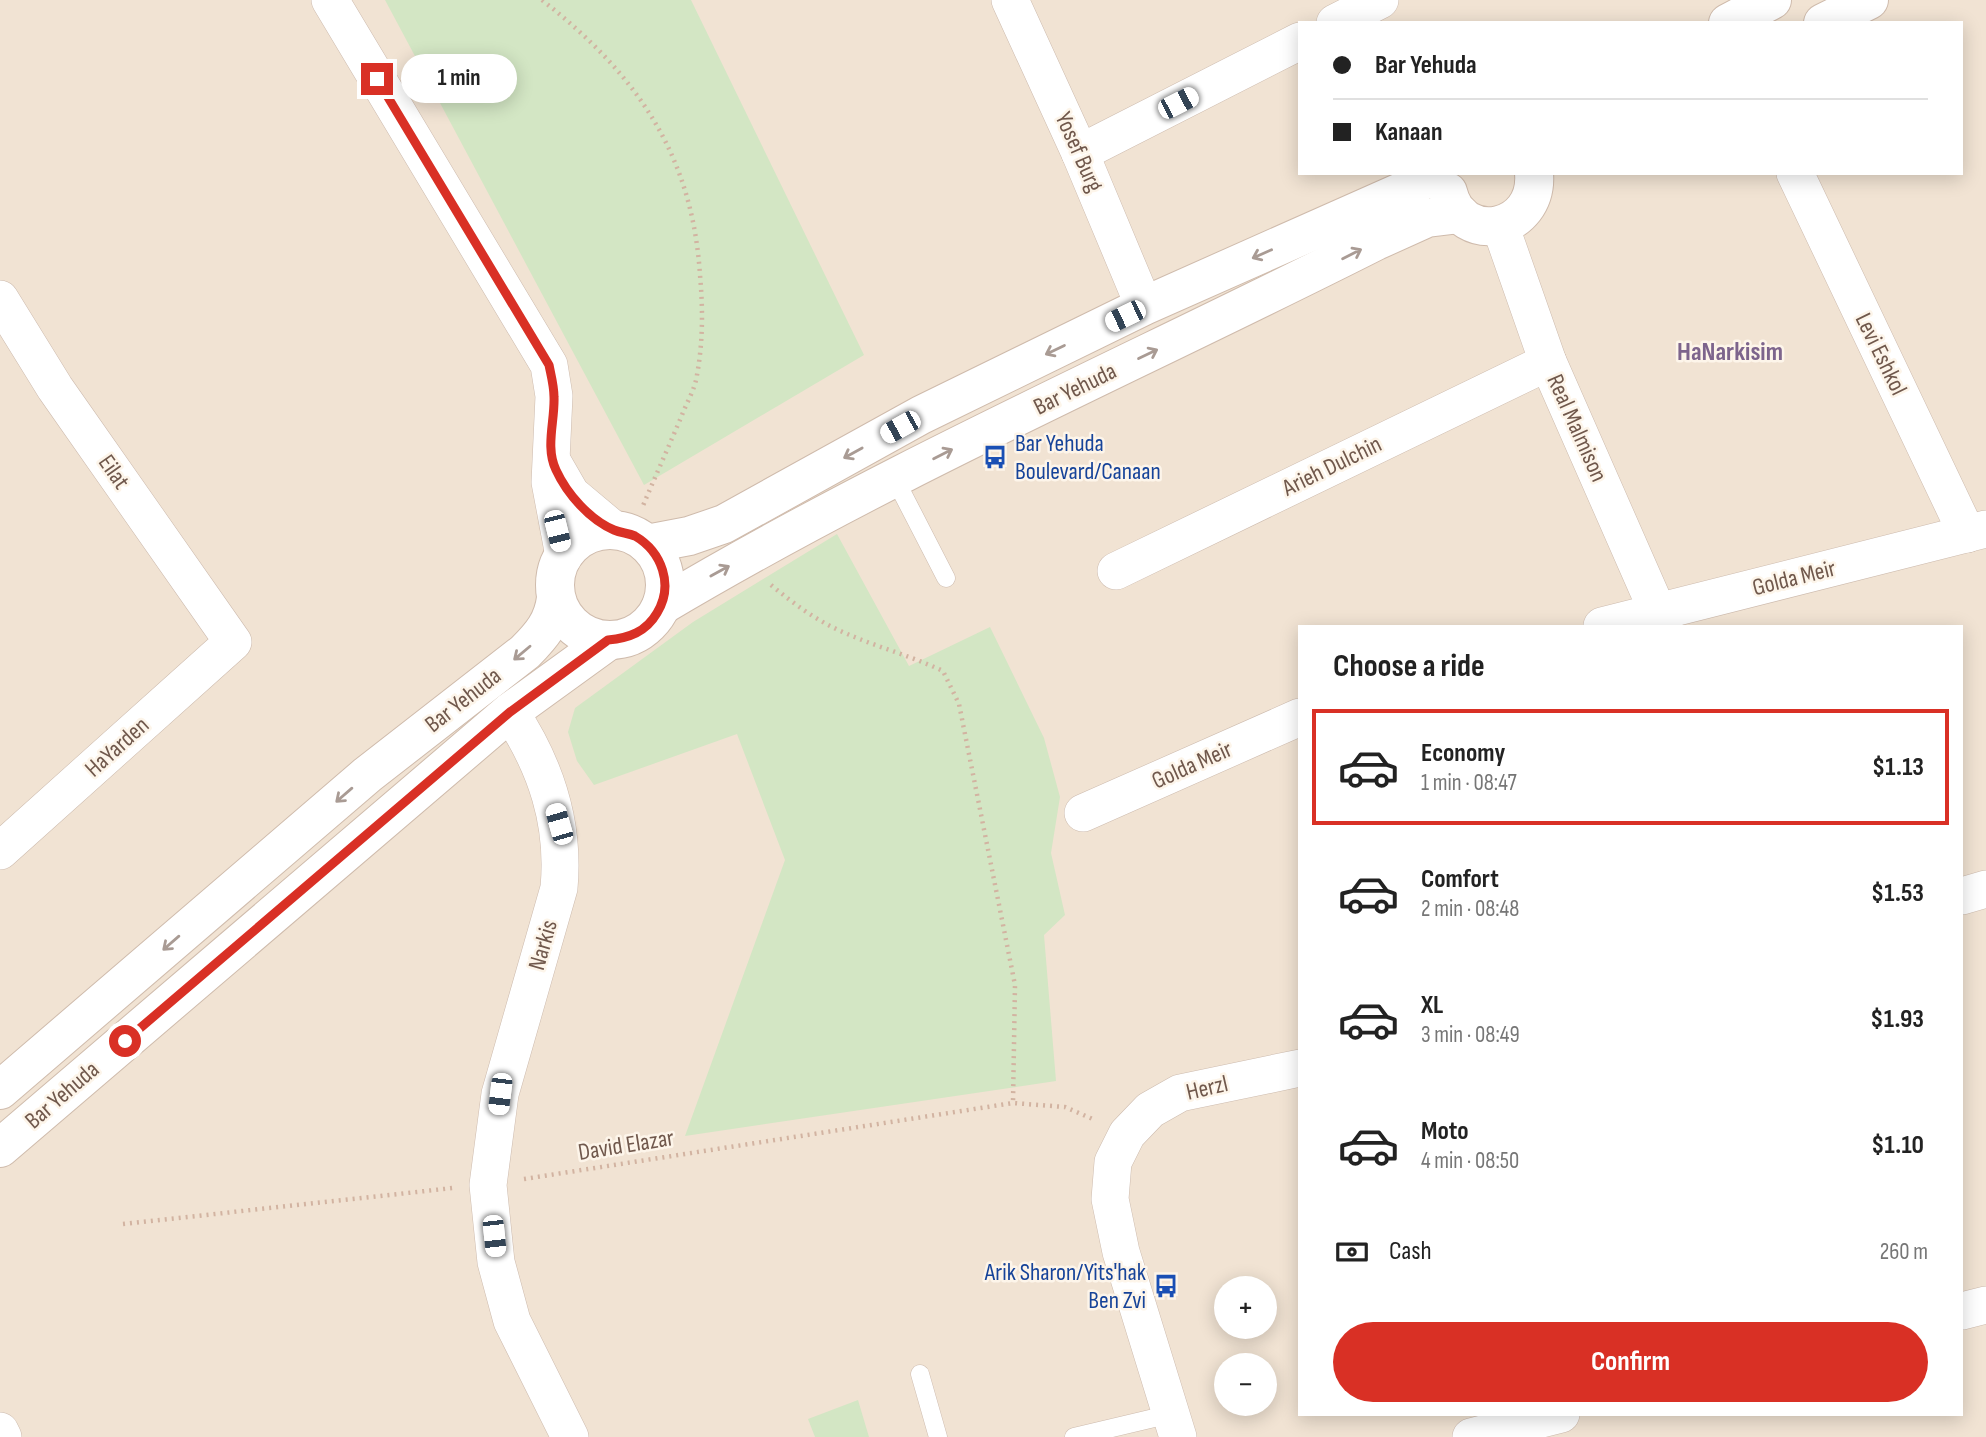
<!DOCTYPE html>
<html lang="en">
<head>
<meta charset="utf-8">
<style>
	body { margin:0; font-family:"Sofia Sans Condensed",sans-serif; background:#f6f6f6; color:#222; height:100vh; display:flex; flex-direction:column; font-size:26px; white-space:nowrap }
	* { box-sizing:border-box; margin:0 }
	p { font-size:23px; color:#767676 }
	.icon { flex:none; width:38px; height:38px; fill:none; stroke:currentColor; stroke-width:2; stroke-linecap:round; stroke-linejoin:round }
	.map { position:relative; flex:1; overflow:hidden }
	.side { position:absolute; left:1298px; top:625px; width:665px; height:791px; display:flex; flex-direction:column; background:#fff; border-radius:0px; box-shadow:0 4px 18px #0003 }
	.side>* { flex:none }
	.guide { position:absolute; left:1298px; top:21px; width:665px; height:154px; border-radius:0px; box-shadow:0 4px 18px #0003; display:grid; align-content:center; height:154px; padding:0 35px; background:#fff }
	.tools { position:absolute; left:1214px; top:1276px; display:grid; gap:14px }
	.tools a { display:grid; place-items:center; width:63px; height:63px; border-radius:50%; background:#fff; box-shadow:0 4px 18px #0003; font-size:35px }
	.end { position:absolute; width:32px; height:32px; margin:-16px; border:9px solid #d93025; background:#fff; box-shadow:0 0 0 4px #fff }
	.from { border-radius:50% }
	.bubble { position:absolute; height:49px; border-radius:24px; background:#fff; box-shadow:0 4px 18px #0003; font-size:23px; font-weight:700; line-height:49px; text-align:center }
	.car { position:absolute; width:21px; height:42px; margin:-21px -10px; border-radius:9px; box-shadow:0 0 5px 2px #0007; background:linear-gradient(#fff 24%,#345 0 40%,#fff 0 76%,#345 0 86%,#fff 0) }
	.guide b { display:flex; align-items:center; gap:24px; height:66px; font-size:26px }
	.guide b+b { border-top:2px solid #e0e0e0 }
	.guide i { width:18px; height:18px; background:#222 }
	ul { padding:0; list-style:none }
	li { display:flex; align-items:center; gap:21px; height:116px; margin:0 14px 10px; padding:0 21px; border:4px solid transparent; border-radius:0px }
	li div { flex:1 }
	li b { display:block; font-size:26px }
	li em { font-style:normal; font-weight:700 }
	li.current { border-color:#d93025 }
	li>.icon { width:63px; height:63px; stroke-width:1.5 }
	h2 { padding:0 35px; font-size:32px; line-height:84px }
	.pay { display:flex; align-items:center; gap:18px; height:77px; padding:0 35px; font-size:26px }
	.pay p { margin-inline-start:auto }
	.action { display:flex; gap:14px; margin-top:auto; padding:14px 35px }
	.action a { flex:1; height:80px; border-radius:42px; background:#d93025; color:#fff; font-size:28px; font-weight:700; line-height:80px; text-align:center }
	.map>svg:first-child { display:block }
</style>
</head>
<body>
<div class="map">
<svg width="1986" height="1437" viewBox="0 0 1986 1437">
	<rect width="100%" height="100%" fill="#faf1e4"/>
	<path fill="#f1e3d3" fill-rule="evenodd" d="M0 0H1986V1437H0ZM1300 23H1962V173H1300ZM1300 626H1962V1414H1300ZM1227 1288H1265V1326H1227ZM1227 1365H1265V1404H1227Z"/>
	<g fill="#d3e6c4">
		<path d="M385 0H691L864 355 644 485Z"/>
		<path d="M837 534 909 666 990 627 1044 738 1060 797 1051 853 1065 915 1044 935 1056 1081 685 1136 785 860 737 734 594 785 577 761 568 732 575 708 693 622Z"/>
		<path d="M858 1400 869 1437H815L808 1419Z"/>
	</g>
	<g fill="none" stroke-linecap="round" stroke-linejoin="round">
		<g stroke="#cdbbae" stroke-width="19">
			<g id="lane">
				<path d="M895 479 946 578"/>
				<path d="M920 1374 938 1437"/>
				<path d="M1074 1437 1171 1414"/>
			</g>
		</g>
		<g stroke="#cdbbae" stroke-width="38">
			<g id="street">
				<path d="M330 0 549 365 554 396 550 482 564 556"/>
				<path d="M1010 0 1080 153 1144 306"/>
				<path d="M1335 23 1380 0"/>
				<path d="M1080 153 1300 41"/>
				<path d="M1795 173 1967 534"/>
				<path d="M1500 225 1548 362 1664 626"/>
				<path d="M0 299 55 388 233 642 0 851"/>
				<path d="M552 461 571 494 614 530"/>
				<path d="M1116 571 1548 362"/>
				<path d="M1602 626 1986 529"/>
				<path d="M510 712C546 766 565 823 559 888L500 1094 488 1185 496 1262 512 1321 570 1437"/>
				<path d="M1083 813 1300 717"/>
				<path d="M1962 896 1986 889"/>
				<path d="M1962 1311 1986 1305"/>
				<path d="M0 1431 3 1437"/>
				<path d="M1178 1437 1121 1252 1110 1199 1113 1162 1127 1134 1150 1110 1180 1093 1300 1068"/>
				<path d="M1471 1437 1561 1414"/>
			</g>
		</g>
		<g stroke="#cfbbac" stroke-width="40">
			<g id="secondary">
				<path d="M1728 23 1772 0"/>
				<path d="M1823 23 1869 0"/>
				<path d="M1448 192C1461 247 1539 232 1534 173"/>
				<circle cx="610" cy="585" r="55"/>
				<path d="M647 544 689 536 724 524 921 415 1144 306 1414 186 1434 173"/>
				<path d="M661 606C891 469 1137 362 1376 241L1427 218 1460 214"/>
				<path d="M0 1090 367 775 525 652C542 635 553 622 556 598"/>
				<path d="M0 1148 510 712 608 641"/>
			</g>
		</g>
		<g stroke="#d2b3a1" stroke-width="4.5" stroke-dasharray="2 5" stroke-linecap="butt">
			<path d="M542 0C636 74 692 153 700 275 703 309 703 342 697 375 695 389 687 402 682 415 669 446 655 477 642 508"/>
			<path d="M771 585C794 604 817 621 845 633 877 647 911 656 943 671L959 704 1015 985 1013 1103"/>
			<path d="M524 1179 1013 1103 1065 1107 1095 1120"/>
			<path d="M123 1224 453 1188"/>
		</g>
		<use href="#lane" stroke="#fff" stroke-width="18"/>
		<use href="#street" stroke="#fff" stroke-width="37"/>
		<use href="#secondary" stroke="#fff" stroke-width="38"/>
	</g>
	<defs><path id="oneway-shaft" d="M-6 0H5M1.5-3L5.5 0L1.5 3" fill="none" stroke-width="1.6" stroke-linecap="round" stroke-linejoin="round" transform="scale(1.75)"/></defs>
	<g stroke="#a99b94">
		<use href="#oneway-shaft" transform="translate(1262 254) rotate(156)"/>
		<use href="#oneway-shaft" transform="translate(1352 254) rotate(-27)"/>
		<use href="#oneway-shaft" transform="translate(1055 350) rotate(154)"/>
		<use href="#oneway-shaft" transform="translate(1148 354) rotate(-26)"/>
		<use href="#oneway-shaft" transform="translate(853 453) rotate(151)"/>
		<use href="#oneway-shaft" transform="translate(943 454) rotate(-27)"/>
		<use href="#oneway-shaft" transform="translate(720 571) rotate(-29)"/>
		<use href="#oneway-shaft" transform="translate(522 653) rotate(140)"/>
		<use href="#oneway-shaft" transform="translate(344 795) rotate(139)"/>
		<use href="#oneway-shaft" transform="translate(171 943) rotate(139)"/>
	</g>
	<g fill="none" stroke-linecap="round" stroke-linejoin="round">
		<path stroke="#d93025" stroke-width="9" d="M125 1041 510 712 608 640C629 638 646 632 657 613 674 585 662 552 635 536 628 533 621 533 614 530 590 520 567 494 556 470 545 447 555 421 554 397 554 386 551 375 549 365L377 79"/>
	</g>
	<defs>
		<g id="bus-bare" transform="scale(1.89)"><path d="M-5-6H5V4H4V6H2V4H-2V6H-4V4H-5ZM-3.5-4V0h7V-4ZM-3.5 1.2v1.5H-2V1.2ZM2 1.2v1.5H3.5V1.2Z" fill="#1a4fb4" stroke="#fdf5ea" stroke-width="2.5" paint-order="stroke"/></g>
	</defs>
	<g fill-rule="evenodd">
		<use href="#bus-bare" x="995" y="457"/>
		<use href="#bus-bare" x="1166" y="1286"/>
	</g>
	<g text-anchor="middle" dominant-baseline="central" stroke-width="5" stroke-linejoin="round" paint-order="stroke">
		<g font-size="24" fill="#70584c" stroke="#fdf5ea">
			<text transform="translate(1079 152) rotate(66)">Yosef Burg</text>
			<text transform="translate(1881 354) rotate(64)">Levi Eshkol</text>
			<text transform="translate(1075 389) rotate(-26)">Bar Yehuda</text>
			<text transform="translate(1577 428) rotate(66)">Real Malmison</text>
			<text transform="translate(1332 466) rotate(-26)">Arieh Dulchin</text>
			<text transform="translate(114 472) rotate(55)">Eilat</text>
			<text transform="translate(1794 578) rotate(-14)">Golda Meir</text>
			<text transform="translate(463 700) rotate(-38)">Bar Yehuda</text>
			<text transform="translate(117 747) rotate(-42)">HaYarden</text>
			<text transform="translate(1192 765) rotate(-24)">Golda Meir</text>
			<text transform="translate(543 945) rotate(-74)">Narkis</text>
			<text transform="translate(1207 1088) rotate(-13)">Herzl</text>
			<text transform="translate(62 1095) rotate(-41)">Bar Yehuda</text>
			<text transform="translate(626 1145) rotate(-9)">David Elazar</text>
		</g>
		<g font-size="24" fill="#164399" stroke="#fdf5ea" text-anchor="start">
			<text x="1015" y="443">Bar Yehuda<tspan x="1015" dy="28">Boulevard/Canaan</tspan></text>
			<text x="1146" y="1272" text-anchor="end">Arik Sharon/Yits'hak<tspan x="1146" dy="28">Ben Zvi</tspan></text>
		</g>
		<g font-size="26" font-weight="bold" fill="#7d648c" stroke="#fdf5ea">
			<text x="1730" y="352">HaNarkisim</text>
		</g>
	</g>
</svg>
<div class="tools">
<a>+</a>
<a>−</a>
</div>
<i class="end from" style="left:125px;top:1041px"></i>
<i class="end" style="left:377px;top:79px"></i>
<div class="bubble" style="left:401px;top:54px;width:116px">1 min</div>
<i class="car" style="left:1178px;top:103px;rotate:63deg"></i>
<i class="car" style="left:1125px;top:316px;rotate:244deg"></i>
<i class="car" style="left:900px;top:427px;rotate:241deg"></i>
<i class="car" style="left:557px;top:531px;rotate:166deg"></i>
<i class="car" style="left:559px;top:824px;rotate:344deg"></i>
<i class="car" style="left:500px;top:1094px;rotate:187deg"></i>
<i class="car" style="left:494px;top:1236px;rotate:174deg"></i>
<div class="guide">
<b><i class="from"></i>Bar Yehuda</b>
<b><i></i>Kanaan</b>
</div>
<section class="side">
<h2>Choose a ride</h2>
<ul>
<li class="current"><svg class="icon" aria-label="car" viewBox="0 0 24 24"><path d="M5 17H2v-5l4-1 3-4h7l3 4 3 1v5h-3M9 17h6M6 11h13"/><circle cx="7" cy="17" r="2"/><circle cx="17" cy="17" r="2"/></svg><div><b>Economy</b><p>1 min · 08:47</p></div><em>$1.13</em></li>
<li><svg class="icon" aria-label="car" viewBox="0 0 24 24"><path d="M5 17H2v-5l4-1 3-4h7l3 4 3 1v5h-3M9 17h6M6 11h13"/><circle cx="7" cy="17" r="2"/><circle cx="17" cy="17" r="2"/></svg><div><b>Comfort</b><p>2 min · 08:48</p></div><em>$1.53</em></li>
<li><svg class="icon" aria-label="car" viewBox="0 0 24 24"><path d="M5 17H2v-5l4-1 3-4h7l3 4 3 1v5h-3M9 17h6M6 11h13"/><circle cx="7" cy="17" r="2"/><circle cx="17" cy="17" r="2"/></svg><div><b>XL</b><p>3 min · 08:49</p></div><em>$1.93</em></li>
<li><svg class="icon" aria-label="car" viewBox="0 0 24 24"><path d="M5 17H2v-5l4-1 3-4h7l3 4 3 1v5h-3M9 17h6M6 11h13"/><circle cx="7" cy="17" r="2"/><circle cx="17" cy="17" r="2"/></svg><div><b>Moto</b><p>4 min · 08:50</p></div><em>$1.10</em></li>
</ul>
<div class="pay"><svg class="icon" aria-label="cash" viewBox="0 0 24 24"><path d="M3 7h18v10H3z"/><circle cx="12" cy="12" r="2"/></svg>Cash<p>260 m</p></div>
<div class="action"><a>Confirm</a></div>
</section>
</div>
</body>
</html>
